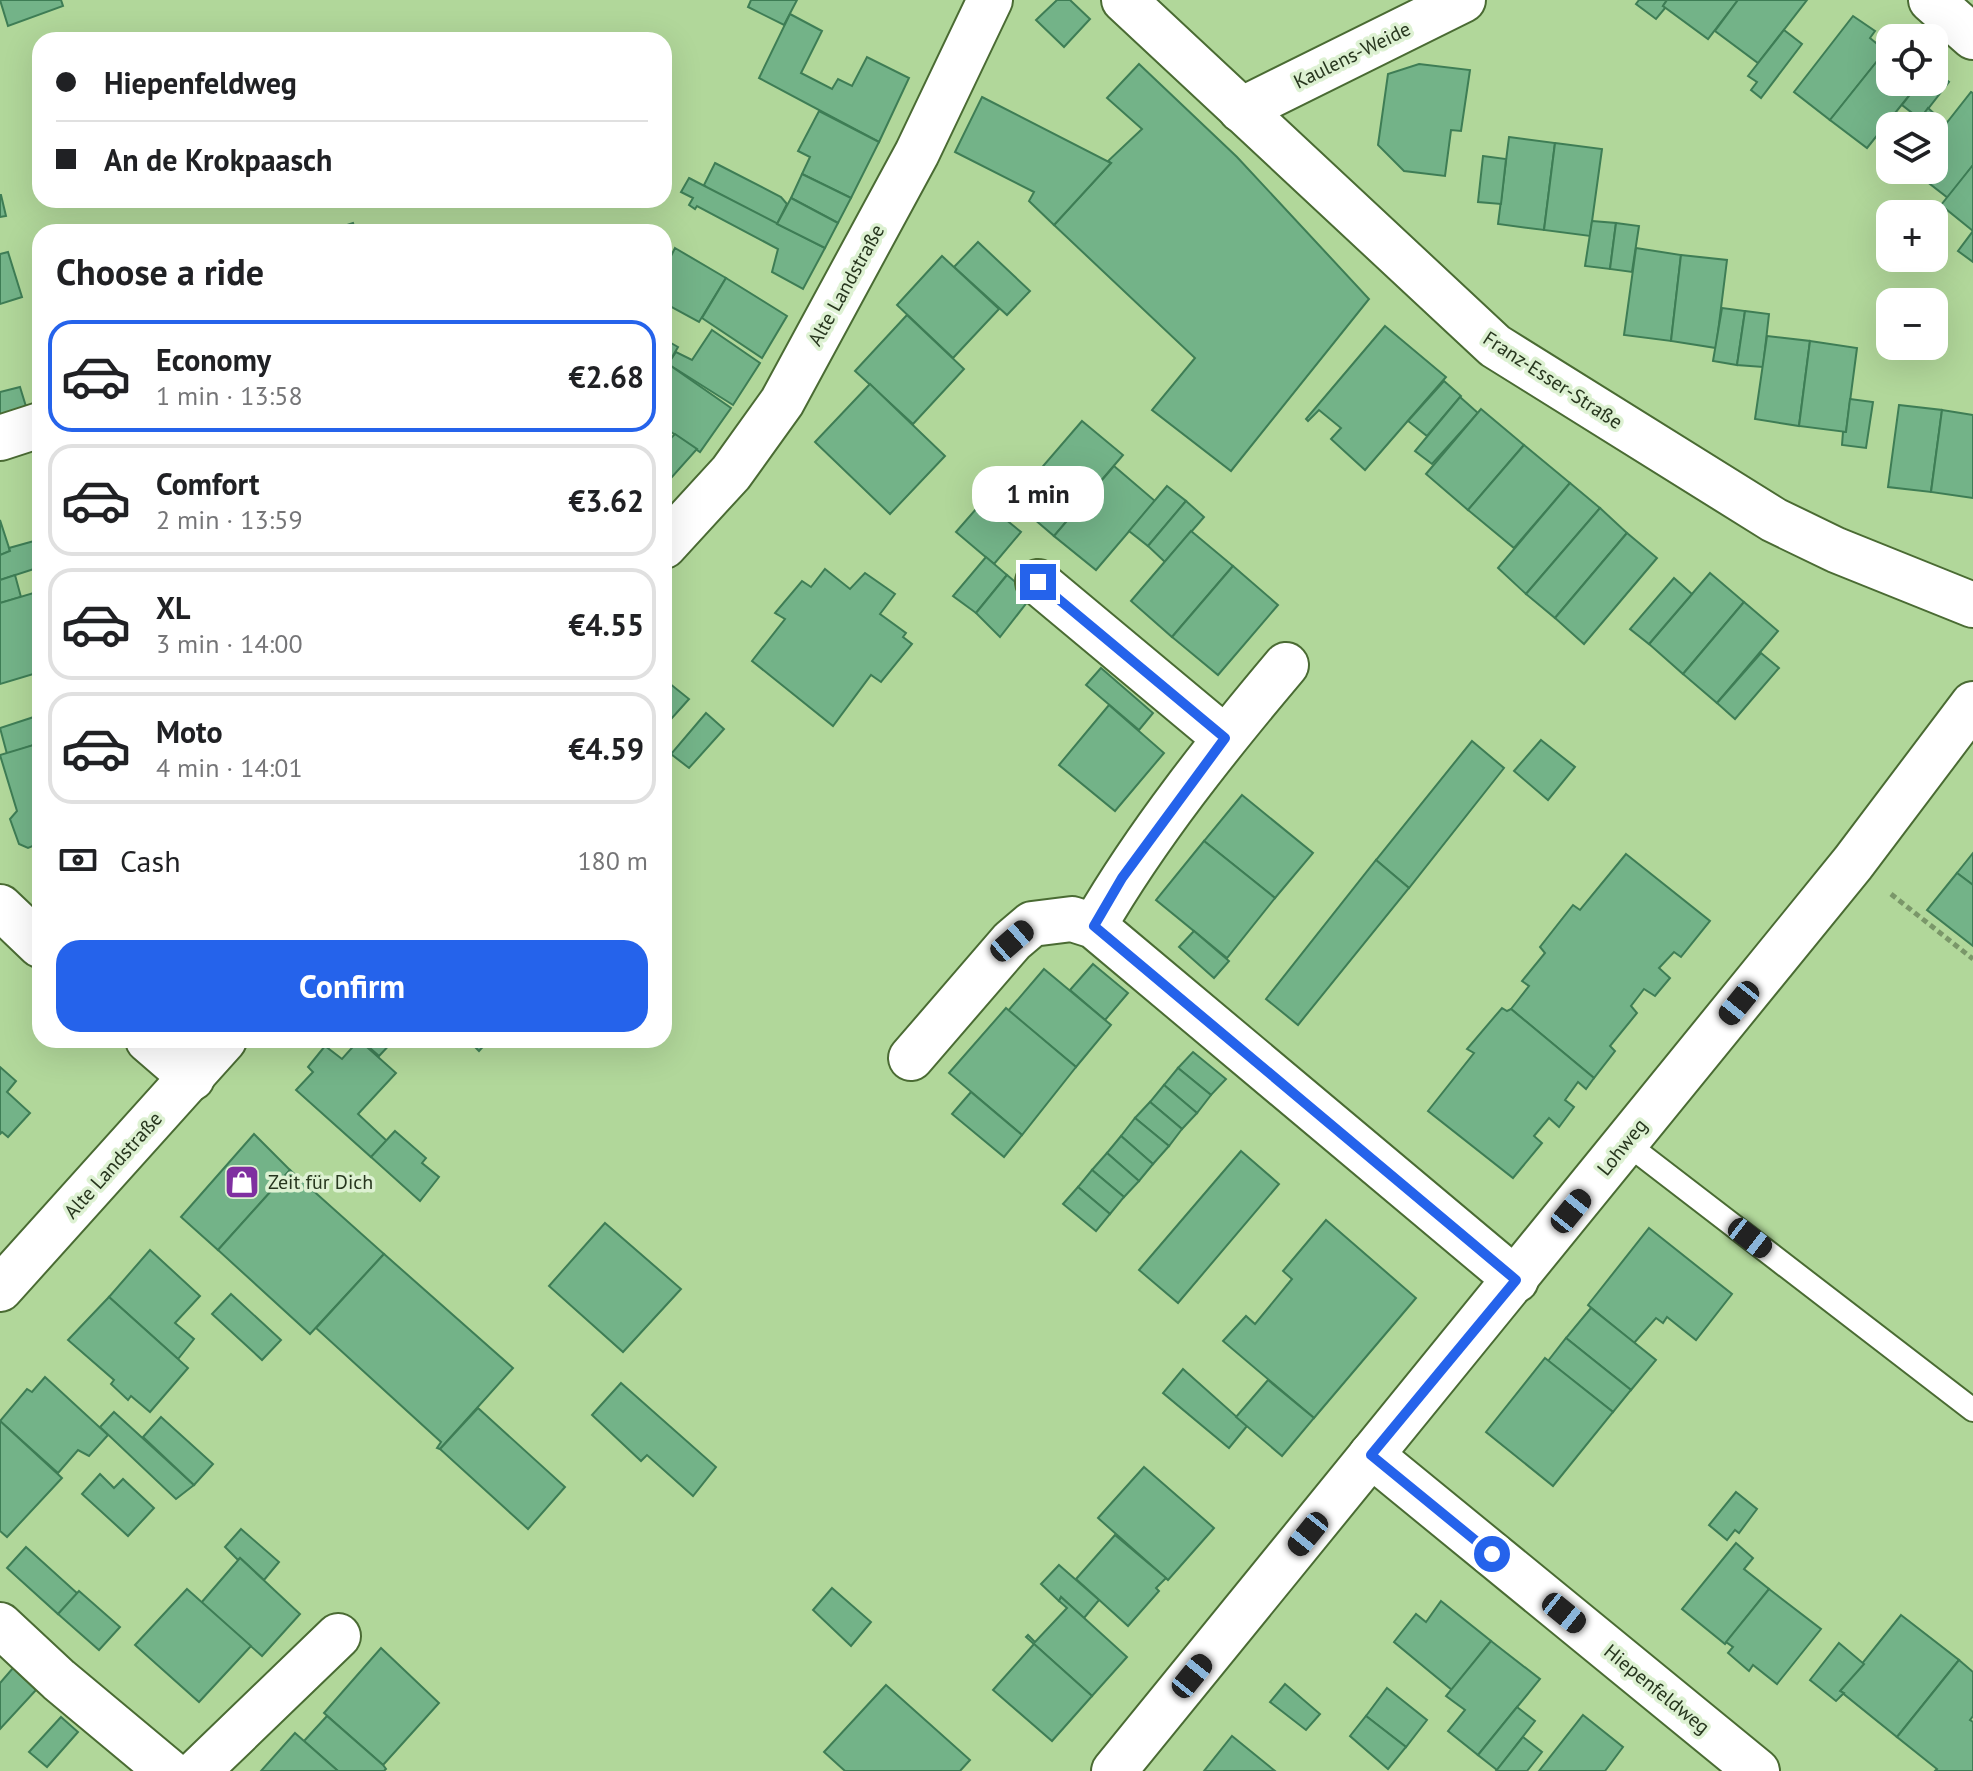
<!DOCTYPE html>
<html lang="en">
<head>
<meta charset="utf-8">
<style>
	body { margin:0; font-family:"PT Sans",sans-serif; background:#f2f2f2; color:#202124; height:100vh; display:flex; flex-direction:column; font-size:30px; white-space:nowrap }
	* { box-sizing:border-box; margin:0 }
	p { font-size:26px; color:#757577 }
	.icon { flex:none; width:44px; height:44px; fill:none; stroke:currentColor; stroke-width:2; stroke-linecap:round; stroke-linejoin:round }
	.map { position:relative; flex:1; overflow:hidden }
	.panel { position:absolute; left:32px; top:224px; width:640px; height:824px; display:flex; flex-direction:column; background:#fff; border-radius:24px; box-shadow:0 8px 32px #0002 }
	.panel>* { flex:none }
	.hud { position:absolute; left:32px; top:32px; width:640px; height:176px; border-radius:24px; box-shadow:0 8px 32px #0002; display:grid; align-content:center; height:176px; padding:0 24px; background:#fff }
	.controls { position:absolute; left:1876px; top:24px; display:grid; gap:16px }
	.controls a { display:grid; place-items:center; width:72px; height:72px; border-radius:16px; background:#fff; box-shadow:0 8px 32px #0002; font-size:40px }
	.end { position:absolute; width:36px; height:36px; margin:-18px; border:10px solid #2563eb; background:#fff; box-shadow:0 0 0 4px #fff }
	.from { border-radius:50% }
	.bubble { position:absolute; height:56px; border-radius:24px; background:#fff; box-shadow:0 8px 32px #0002; font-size:26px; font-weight:700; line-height:56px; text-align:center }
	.car { position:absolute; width:24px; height:48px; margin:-24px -12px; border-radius:10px; box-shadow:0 0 6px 2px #0007; background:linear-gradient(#222 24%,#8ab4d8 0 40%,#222 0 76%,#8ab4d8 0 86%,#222 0) }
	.hud b { display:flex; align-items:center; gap:28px; height:76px; font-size:30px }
	.hud b+b { border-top:2px solid #e0e0e0 }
	.hud i { width:20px; height:20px; background:#202124 }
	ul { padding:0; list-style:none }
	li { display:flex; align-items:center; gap:24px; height:112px; margin:0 16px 12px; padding:0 8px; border:4px solid #e0e0e0; border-radius:24px }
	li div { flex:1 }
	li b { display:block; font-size:30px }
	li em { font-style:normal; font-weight:700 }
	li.active { border-color:#2563eb }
	li>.icon { width:72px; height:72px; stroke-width:1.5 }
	h2 { padding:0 24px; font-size:36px; line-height:96px }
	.pay { display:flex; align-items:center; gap:20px; height:88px; padding:0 24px; font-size:30px }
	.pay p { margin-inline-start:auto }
	.action { display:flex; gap:16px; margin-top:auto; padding:16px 24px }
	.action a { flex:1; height:92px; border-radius:24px; background:#2563eb; color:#fff; font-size:32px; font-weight:700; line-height:92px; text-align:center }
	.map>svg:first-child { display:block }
</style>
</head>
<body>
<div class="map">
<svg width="1973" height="1771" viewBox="0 0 1973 1771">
	<rect width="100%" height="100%" fill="#b1d79a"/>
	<g fill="#73b388" stroke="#3e7d55" stroke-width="2">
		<path d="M0 0H61L63 6 8 26Z"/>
		<path d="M751 0H797L784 25 748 7Z"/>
		<path d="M1057 0H1070L1090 19 1064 47 1036 20Z"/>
		<path d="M1639 0H1667L1663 6 1666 7 1656 19 1636 4Z"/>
		<path d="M1667 0H1738L1708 39 1663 6Z"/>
		<path d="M1738 0H1807L1758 63 1715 31Z"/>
		<path d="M790 14 822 31 801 73 832 89 838 79 852 86 867 57 909 78 879 142 759 78Z"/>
		<path d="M1853 16 1875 31 1870 38 1876 43 1880 37 1890 45 1830 120 1794 92Z"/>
		<path d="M1784 30 1802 44 1761 98 1751 90 1757 82 1748 76Z"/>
		<path d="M1890 45V82H1920L1867 148 1830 120Z"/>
		<path d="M1139 64 1237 157 1369 299 1231 471 1152 410 1195 358 1054 225 1111 163 1108 161 1142 129 1107 98Z"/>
		<path d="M1419 64 1470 70 1461 131 1451 130 1445 176 1404 171 1378 145 1388 74Z"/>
		<path d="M1934 70 1949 82 1920 119 1902 105 1920 82H1934Z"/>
		<path d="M1971 92 1973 93V165L1948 198 1912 170H1934V139Z"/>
		<path d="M982 97 1111 163 1054 225 1029 201 1034 192 955 152Z"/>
		<path d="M1928 108 1946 124 1934 139V126H1915Z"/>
		<path d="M819 111 879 142 851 198 802 174 810 157 798 151Z"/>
		<path d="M1509 137 1555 143 1544 230 1498 224Z"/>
		<path d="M1555 143 1602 149 1590 236 1544 230Z"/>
		<path d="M1483 156 1506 159 1501 204 1478 202Z"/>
		<path d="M715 163 781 197 787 204 777 224 707 188 704 185Z"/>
		<path d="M1973 165V231L1941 205Z"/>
		<path d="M1894 170H1912L1905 179Z"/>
		<path d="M802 174 851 198 838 223 791 198Z"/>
		<path d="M689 178 825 248 803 289 772 272 778 249 697 206 695 209 689 205 693 198 681 192Z"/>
		<path d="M1 195 6 216 0 217V195Z"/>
		<path d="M791 198 838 223 825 248 777 224Z"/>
		<path d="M1592 221 1616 223 1610 269 1585 266Z"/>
		<path d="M353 223 356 232H326Z"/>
		<path d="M1616 223 1639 226 1632 272 1610 269Z"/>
		<path d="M1973 231V262L1958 251Z"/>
		<path d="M978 242 1030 291 1007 315 954 267Z"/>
		<path d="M675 248 726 278 699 322 664 303V270Z"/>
		<path d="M1636 248 1681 255 1671 341 1624 335Z"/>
		<path d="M8 252 22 297 0 304V254Z"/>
		<path d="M1681 255 1727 260 1716 348 1671 341Z"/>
		<path d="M942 256 999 309 953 358 897 305Z"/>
		<path d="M726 278 787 316 762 358 702 318Z"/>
		<path d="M1722 308 1745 311 1737 365 1713 361Z"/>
		<path d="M1745 311 1769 314 1763 367 1737 365Z"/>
		<path d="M907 315 964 369 913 424 855 371Z"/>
		<path d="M1385 326 1446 377 1365 470 1331 439 1341 428 1319 410 1308 421 1306 419Z"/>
		<path d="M712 330 760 363 733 405 668 364 676 352 692 360Z"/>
		<path d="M1767 336 1810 341 1799 426 1755 419Z"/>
		<path d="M664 339 678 347 668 364 664 361Z"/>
		<path d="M1810 341 1857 348 1846 432 1799 426Z"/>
		<path d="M668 364 731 408 700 452 664 427V371Z"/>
		<path d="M1444 381 1461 396 1427 436 1408 421Z"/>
		<path d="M870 384 945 456 890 514 815 442Z"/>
		<path d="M20 387 28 413 0 421V392Z"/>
		<path d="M1460 397 1478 413 1432 464 1415 451Z"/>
		<path d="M1850 399 1873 402 1866 448 1842 445 1843 432H1846Z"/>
		<path d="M1899 405 1942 410 1931 492 1888 487Z"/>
		<path d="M1481 409 1524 445 1468 510 1426 474Z"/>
		<path d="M1942 410 1973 415V498L1931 492Z"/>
		<path d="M1082 421 1123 455 1054 536 1013 501Z"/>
		<path d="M675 434 697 449 664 486V445Z"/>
		<path d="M1524 445 1570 483 1514 548 1468 510Z"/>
		<path d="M1114 466 1155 501 1096 570 1054 536Z"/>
		<path d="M1570 483 1600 508 1526 594 1498 568Z"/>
		<path d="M1167 486 1186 501 1148 546 1129 531Z"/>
		<path d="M983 501 1021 532 994 564 956 532Z"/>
		<path d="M1186 501 1204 517 1165 562 1148 546Z"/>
		<path d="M1600 508 1627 533 1555 618 1526 594Z"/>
		<path d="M0 520 10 551 0 555Z"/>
		<path d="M1191 531 1233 566 1172 637 1131 601Z"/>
		<path d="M1627 533 1657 558 1584 644 1555 618Z"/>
		<path d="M34 541 40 567 0 580V555L10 551 9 548Z"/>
		<path d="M986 557 1007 575 976 613 953 596Z"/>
		<path d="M1233 566 1278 605 1218 675 1172 637Z"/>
		<path d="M825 569 850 589 865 573 895 594 880 614 906 633 903 637 912 644 881 682 871 675 833 726 752 661 785 619 775 613 802 581 811 587Z"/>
		<path d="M1710 573 1744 602 1683 674 1649 644Z"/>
		<path d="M15 575 21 597 0 603V580Z"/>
		<path d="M1007 575 1032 596 1000 637 976 613Z"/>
		<path d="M1674 578 1692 594 1649 644 1630 629Z"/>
		<path d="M40 591V672L0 684V603Z"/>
		<path d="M1744 602 1778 631 1717 703 1683 674Z"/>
		<path d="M1761 653 1779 668 1735 719 1717 703Z"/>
		<path d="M1101 668 1153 713 1139 730 1086 685Z"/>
		<path d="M664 679 689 699 664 727Z"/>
		<path d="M1109 705 1164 753 1115 811 1059 765Z"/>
		<path d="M706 713 724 729 689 768 671 754Z"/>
		<path d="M40 715V743L7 754 0 728Z"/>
		<path d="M1541 740 1575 767 1548 800 1514 771Z"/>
		<path d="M1472 741 1504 768 1409 888 1376 860Z"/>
		<path d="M40 743V843L28 848 19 844 10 819 17 811 0 755Z"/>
		<path d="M1242 795 1313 853 1275 898 1204 841Z"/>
		<path d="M1204 841 1275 898 1227 958 1156 900Z"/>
		<path d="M1973 853V885L1957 873Z"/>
		<path d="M1626 854 1710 921 1681 957 1674 952 1659 968 1670 978 1655 996 1644 989 1631 1006 1637 1013 1610 1046 1615 1051 1594 1078 1511 1009 1529 986 1522 981 1545 953 1540 947 1573 905 1580 910Z"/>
		<path d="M1376 860 1409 888 1298 1025 1266 999Z"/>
		<path d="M1957 873 1973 885V946L1927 910Z"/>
		<path d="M1194 931 1229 961 1214 978 1179 947Z"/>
		<path d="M1093 964 1128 993 1105 1020 1070 990Z"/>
		<path d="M1044 969 1111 1025 1076 1067 1008 1011Z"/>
		<path d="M1006 1008 1076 1067 1022 1135 949 1073Z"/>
		<path d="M1502 1008 1507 1011 1511 1009 1594 1078 1586 1089 1578 1082 1565 1100 1574 1107 1559 1127 1549 1118 1534 1136 1542 1143 1513 1178 1428 1111 1474 1053 1467 1049Z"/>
		<path d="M359 1040 396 1073 358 1114 387 1141 371 1157 296 1090 313 1072 308 1067 325 1046 342 1059Z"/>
		<path d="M361 1040H394L379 1056Z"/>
		<path d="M468 1040H489L479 1051Z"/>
		<path d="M1193 1052 1226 1079 1211 1095 1178 1068Z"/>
		<path d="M0 1067 16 1081 7 1092 30 1113 8 1137 2 1132 0 1134Z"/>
		<path d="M1178 1068 1211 1095 1197 1113 1164 1085Z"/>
		<path d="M1164 1085 1197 1113 1182 1129 1150 1102Z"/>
		<path d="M971 1092 1022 1135 1004 1157 952 1114Z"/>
		<path d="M1150 1102 1182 1129 1169 1146 1135 1118Z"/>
		<path d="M1135 1118 1169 1146 1153 1164 1121 1136Z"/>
		<path d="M395 1131 426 1158 422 1163 439 1177 420 1201 371 1157Z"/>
		<path d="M254 1134 290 1170 218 1250 181 1217Z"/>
		<path d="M1121 1136 1153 1164 1139 1181 1107 1153Z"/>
		<path d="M1241 1151 1279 1184 1178 1303 1139 1270Z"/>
		<path d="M1107 1153 1139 1181 1124 1197 1092 1170Z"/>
		<path d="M290 1170 384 1254 310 1334 218 1250Z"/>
		<path d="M1092 1170 1124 1197 1110 1214 1078 1187Z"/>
		<path d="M1078 1187 1110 1214 1096 1231 1063 1204Z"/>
		<path d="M1326 1220 1416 1298 1314 1418 1223 1341 1246 1316 1255 1324 1292 1279 1283 1271Z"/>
		<path d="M605 1223 681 1289 623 1352 549 1286Z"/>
		<path d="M1649 1228 1732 1294 1696 1340 1667 1317 1663 1323 1656 1318 1634 1343 1588 1305Z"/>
		<path d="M150 1250 200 1296 175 1323 194 1339 178 1359 109 1297Z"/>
		<path d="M384 1254 513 1368 440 1449 437 1448 441 1442 316 1328Z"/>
		<path d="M231 1294 281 1340 262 1360 212 1314Z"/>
		<path d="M109 1297 188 1368 150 1412 131 1396 128 1400 111 1384 114 1380 68 1340Z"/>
		<path d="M1591 1308 1656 1360 1631 1390 1566 1338Z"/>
		<path d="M1566 1338 1631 1390 1613 1412 1548 1361Z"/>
		<path d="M1545 1358 1613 1412 1553 1486 1486 1432Z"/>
		<path d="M1183 1369 1247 1426 1229 1448 1163 1393Z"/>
		<path d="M45 1377 108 1435 89 1456 78 1450 58 1473 0 1421 27 1389 32 1392Z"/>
		<path d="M1268 1380 1314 1418 1282 1456 1236 1417Z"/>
		<path d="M621 1383 716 1467 693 1496 647 1455 641 1461 592 1415Z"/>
		<path d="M478 1408 565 1487 528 1529 440 1449Z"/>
		<path d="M114 1412 194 1485 176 1499 100 1427Z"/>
		<path d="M161 1417 213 1464 194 1485 143 1437Z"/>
		<path d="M0 1421 62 1478 7 1537 0 1531Z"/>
		<path d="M1144 1467 1214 1528 1168 1580 1098 1518Z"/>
		<path d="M100 1474 114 1488 123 1479 154 1508 128 1536 82 1494Z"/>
		<path d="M1736 1492 1757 1509 1739 1533 1735 1530 1727 1540 1709 1525Z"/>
		<path d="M241 1529 279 1562 264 1580 240 1558 238 1560 225 1547Z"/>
		<path d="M1115 1535 1166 1578 1156 1588 1159 1591 1128 1626 1076 1579Z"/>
		<path d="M1736 1543 1753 1558 1744 1569 1769 1589 1725 1644 1682 1609Z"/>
		<path d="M26 1547 78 1594 58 1614 7 1568Z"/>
		<path d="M240 1558 300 1614 262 1656 201 1603Z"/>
		<path d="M1059 1565 1099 1600 1084 1618 1061 1597 1059 1601 1041 1584Z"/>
		<path d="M832 1588 871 1622 851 1646 813 1610Z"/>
		<path d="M187 1589 251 1646 199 1702 135 1645Z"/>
		<path d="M1769 1589 1821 1629 1777 1684 1753 1665 1749 1671 1728 1653 1733 1647 1726 1642Z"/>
		<path d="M79 1591 120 1627 99 1650 58 1614Z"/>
		<path d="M1061 1597 1127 1657 1092 1696 1026 1637 1028 1635 1035 1642 1067 1608 1059 1601Z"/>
		<path d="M1441 1601 1491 1641 1452 1690 1394 1642 1416 1614 1426 1622Z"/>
		<path d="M1901 1615 1959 1660 1897 1737 1840 1691Z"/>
		<path d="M1491 1641 1540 1679 1478 1755 1448 1731 1465 1710 1446 1696Z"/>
		<path d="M1839 1643 1864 1664 1840 1691 1844 1693 1836 1701 1810 1680Z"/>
		<path d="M1034 1644 1092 1696 1052 1741 993 1690Z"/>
		<path d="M381 1648 439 1703 383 1765 324 1713Z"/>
		<path d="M1959 1660 1973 1672V1716L1970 1720 1973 1722V1771H1935L1937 1769 1897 1737Z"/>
		<path d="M13 1668 36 1690 0 1729V1683Z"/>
		<path d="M1285 1684 1320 1714 1306 1730 1270 1702Z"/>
		<path d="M886 1685 970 1760 960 1771H845L824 1752Z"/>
		<path d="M1387 1688 1427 1720 1406 1747 1366 1716Z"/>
		<path d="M1517 1707 1535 1721 1497 1770 1478 1755Z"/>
		<path d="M1583 1715 1623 1747 1605 1771H1539Z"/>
		<path d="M327 1716 383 1765 386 1769 384 1771H338L304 1741Z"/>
		<path d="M1366 1716 1406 1747 1388 1769 1350 1736Z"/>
		<path d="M61 1717 78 1732 47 1767 29 1752Z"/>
		<path d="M295 1733 304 1741 338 1771H261Z"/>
		<path d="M1232 1736 1275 1771H1204Z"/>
		<path d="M1523 1737 1542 1752 1527 1771H1496Z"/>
	</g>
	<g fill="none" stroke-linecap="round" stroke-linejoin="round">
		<g stroke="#4a6b33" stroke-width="26">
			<path id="service" d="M1626 1143 1973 1410"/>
		</g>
		<g stroke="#4a6b33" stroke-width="48">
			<g id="minor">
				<path d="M1124 0 1495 346 1774 520 1836 550 1973 605"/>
				<path d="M1931 0 1973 37"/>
				<path d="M1241 110 1463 0"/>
				<path d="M0 438 40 425"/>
				<path d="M664 546 731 473 782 402 917 153 990 0"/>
				<path d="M1038 582 1225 738"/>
				<path d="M0 907 40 945"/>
				<path d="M1094 926C1148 833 1217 747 1286 665"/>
				<path d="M148 1040 192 1078"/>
				<path d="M911 1058 1012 941 1032 924 1072 919 1094 926 1516 1280"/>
				<path d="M0 1289 224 1040"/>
				<path d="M1371 1455 1757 1771"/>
				<path d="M0 1625 59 1680 168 1771"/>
				<path d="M198 1771 338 1636"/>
				<path d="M1114 1771 1853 863 1973 704"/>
			</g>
		</g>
		<path stroke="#7a9769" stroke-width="5" stroke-dasharray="6 4" stroke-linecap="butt" d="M1891 894 1973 959"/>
		<use href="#service" stroke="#fff" stroke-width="22"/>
		<use href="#minor" stroke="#fff" stroke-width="44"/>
	</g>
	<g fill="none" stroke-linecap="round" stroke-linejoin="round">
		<path stroke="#2563eb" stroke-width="10" d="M1038 582 1225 738 1122 878 1094 926 1516 1280 1371 1455 1492 1554"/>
	</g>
	<defs>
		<g id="shop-square" transform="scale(1.8)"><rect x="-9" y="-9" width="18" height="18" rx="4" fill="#7f2fa0" stroke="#ddf1d2"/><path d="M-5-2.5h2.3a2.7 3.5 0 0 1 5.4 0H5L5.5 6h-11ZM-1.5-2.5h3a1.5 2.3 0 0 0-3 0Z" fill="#fff"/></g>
	</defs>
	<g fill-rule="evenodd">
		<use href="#shop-square" x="242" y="1182"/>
	</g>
	<g text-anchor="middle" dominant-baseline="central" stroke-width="7" stroke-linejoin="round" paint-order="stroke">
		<g font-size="20" fill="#27361e" stroke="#ddf1d2">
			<text transform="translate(1352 55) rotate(-26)">Kaulens-Weide</text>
			<text transform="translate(846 285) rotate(-61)">Alte Landstraße</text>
			<text transform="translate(1553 380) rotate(33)">Franz-Esser-Straße</text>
			<text transform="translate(1622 1147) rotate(-51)">Lohweg</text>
			<text transform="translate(113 1165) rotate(-48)">Alte Landstraße</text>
			<text transform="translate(1657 1689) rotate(39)">Hiepenfeldweg</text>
		</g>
		<g font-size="20" fill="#27361e" stroke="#ddf1d2" text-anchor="start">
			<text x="268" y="1182">Zeit für Dich</text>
		</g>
	</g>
</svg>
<div class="controls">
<a><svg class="icon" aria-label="locate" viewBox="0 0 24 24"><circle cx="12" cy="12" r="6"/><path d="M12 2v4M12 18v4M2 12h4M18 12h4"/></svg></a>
<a><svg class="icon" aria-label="layers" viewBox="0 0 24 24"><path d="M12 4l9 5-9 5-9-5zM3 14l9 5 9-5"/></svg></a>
<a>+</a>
<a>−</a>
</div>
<i class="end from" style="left:1492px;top:1554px"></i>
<i class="end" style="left:1038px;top:582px"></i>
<div class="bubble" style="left:972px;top:466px;width:132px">1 min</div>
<i class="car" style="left:1012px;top:941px;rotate:49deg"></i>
<i class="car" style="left:1739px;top:1003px;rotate:219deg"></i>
<i class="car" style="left:1571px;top:1211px;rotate:39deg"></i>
<i class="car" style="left:1750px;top:1238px;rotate:128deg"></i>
<i class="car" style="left:1308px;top:1534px;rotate:219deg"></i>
<i class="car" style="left:1564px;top:1613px;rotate:129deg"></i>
<i class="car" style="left:1192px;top:1676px;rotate:39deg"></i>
<div class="hud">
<b><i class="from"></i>Hiepenfeldweg</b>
<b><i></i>An de Krokpaasch</b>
</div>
<section class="panel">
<h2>Choose a ride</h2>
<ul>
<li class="active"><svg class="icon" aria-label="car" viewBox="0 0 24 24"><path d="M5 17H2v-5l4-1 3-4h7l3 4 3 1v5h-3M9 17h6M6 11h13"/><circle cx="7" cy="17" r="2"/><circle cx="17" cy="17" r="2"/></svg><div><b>Economy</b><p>1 min · 13:58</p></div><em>€2.68</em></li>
<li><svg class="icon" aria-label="car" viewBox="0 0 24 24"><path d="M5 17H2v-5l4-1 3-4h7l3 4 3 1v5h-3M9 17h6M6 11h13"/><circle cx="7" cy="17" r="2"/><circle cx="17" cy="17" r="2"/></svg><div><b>Comfort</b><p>2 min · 13:59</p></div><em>€3.62</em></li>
<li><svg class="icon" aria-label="car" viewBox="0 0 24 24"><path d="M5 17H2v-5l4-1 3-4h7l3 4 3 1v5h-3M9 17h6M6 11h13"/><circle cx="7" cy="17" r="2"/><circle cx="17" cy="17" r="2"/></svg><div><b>XL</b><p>3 min · 14:00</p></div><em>€4.55</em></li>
<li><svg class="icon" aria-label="car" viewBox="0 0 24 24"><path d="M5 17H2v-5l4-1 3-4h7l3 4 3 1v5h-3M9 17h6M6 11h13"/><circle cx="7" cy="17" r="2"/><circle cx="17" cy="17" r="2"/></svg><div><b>Moto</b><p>4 min · 14:01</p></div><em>€4.59</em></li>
</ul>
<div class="pay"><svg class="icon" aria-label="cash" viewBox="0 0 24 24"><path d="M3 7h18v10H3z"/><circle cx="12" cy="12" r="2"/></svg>Cash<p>180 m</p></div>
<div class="action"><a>Confirm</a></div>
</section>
</div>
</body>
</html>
